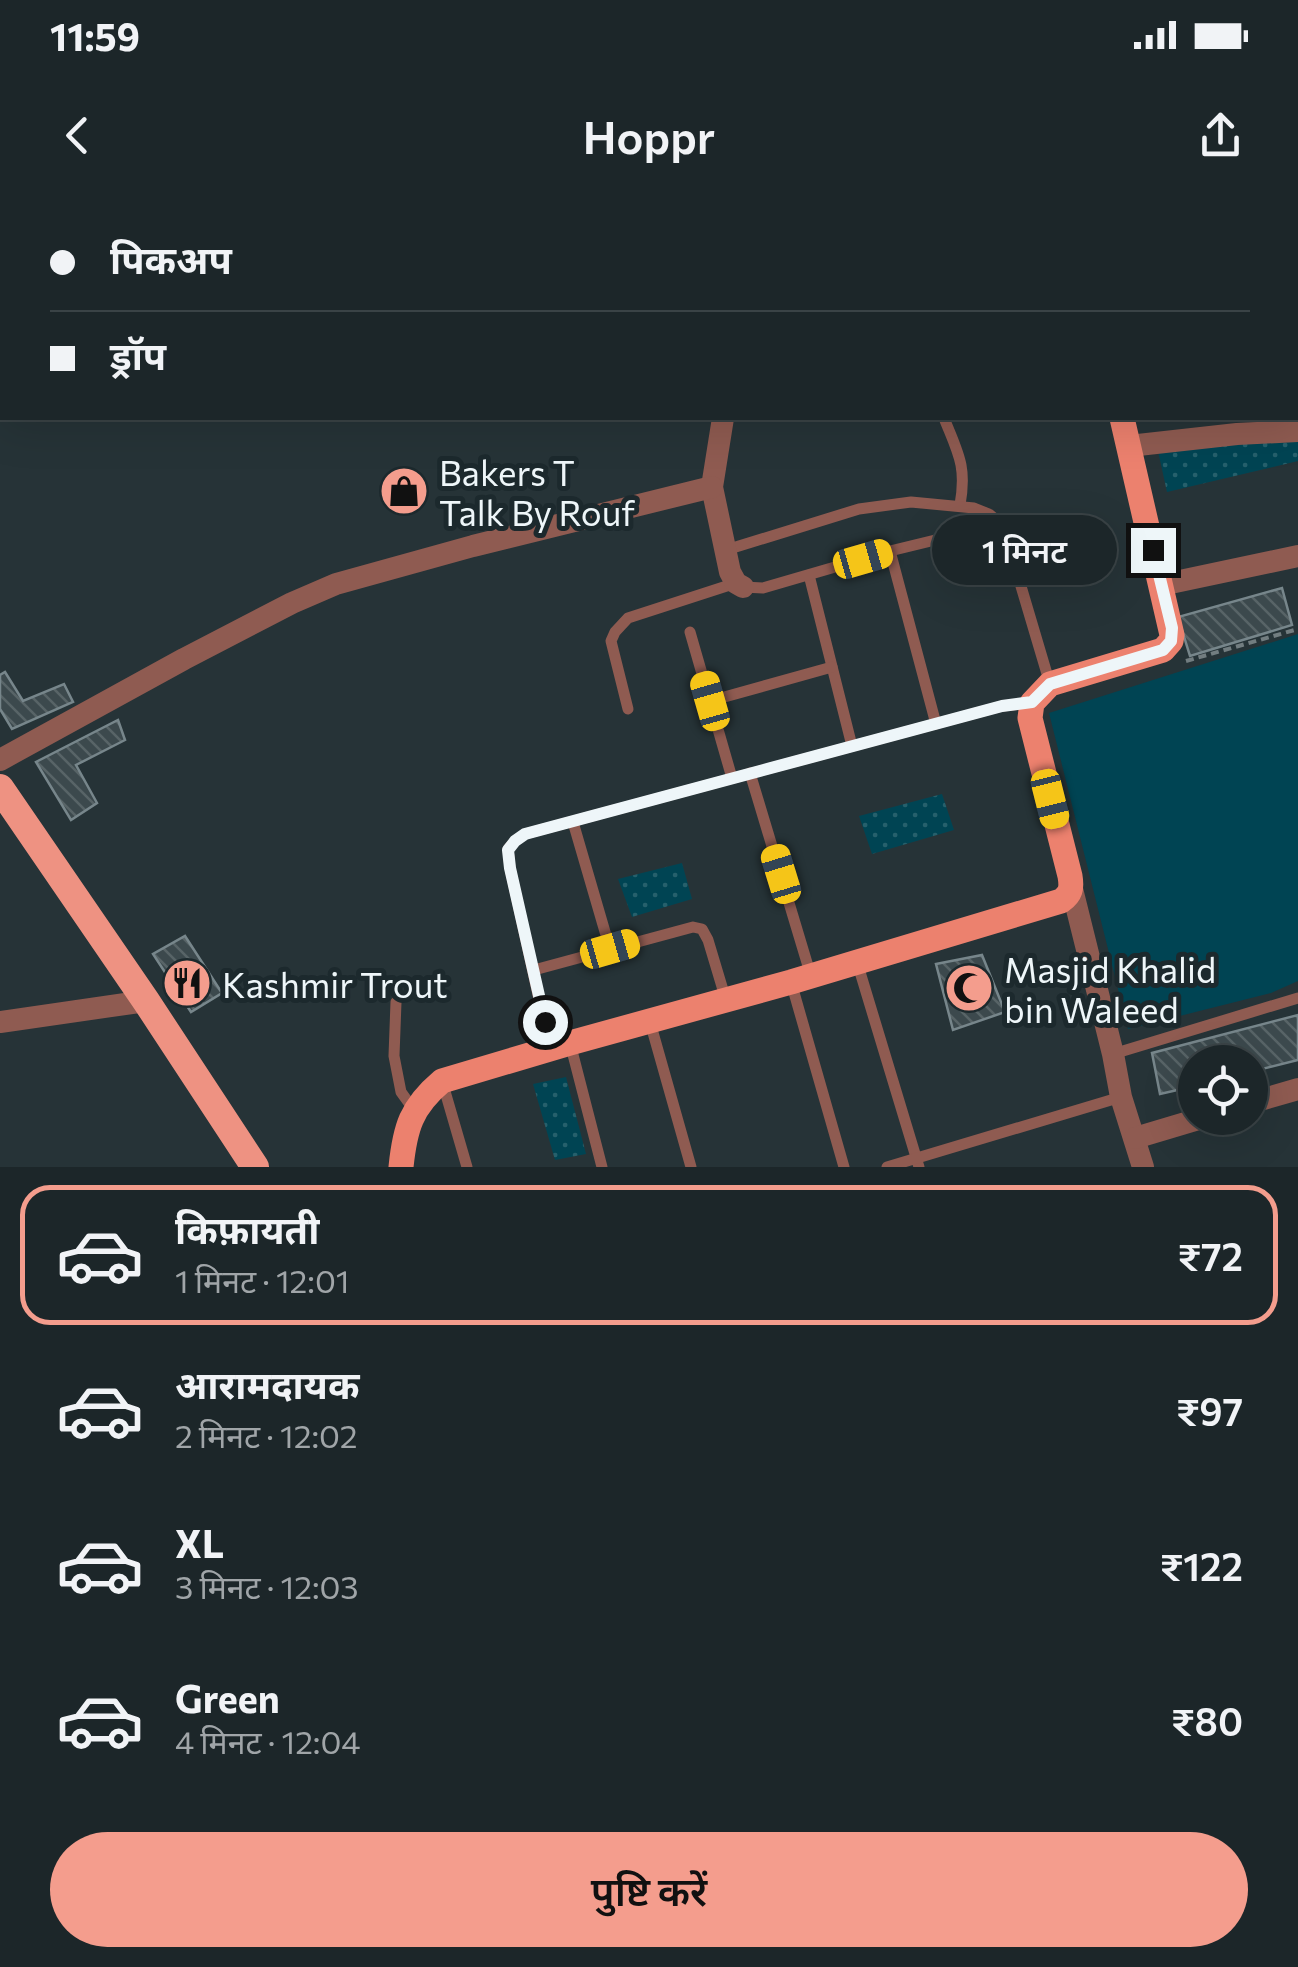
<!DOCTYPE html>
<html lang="hi">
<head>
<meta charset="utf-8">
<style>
	body { margin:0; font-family:Commissioner,"Noto Sans Devanagari",sans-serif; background:#252e31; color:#f1f3f6; height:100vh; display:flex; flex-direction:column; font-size:38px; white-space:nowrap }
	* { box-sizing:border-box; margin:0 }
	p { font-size:32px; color:#a0a5a8 }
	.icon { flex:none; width:55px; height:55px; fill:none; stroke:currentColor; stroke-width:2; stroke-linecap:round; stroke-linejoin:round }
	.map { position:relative; height:967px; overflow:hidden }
	.drawer { display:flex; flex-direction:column; background:#1c2629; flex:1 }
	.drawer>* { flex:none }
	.top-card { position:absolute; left:0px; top:0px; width:1300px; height:220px; box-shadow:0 10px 40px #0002,0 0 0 2px #3a4346; display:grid; align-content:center; height:220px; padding:0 50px; background:#1c2629 }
	.fabs { position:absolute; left:1178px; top:845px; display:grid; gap:20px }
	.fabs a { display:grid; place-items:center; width:90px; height:90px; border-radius:50%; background:#1c2629; box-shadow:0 10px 40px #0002,0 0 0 2px #3a4346; font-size:50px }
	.end { position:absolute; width:45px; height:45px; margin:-22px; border:12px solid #eef6f9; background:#111; box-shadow:0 0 0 5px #111 }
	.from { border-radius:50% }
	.bubble { position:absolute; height:70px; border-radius:35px; background:#1c2629; box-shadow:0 10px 40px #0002,0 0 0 2px #3a4346; font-size:32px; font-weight:600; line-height:70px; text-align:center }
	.car { position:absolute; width:30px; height:60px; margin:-30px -15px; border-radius:12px; box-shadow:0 0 8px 2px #0007; background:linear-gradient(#f5c518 24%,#345 0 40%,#f5c518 0 76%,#345 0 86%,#f5c518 0) }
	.top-card b { display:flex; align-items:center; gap:35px; height:95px; font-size:38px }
	.top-card b+b { border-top:2px solid #3a4346 }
	.top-card i { width:25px; height:25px; background:#f1f3f6 }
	ul { padding:18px 0 0; list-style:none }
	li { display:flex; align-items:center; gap:30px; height:140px; margin:0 20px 15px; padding:0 30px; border:5px solid transparent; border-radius:30px }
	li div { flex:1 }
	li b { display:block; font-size:38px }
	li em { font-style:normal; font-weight:600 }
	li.active { border-color:#f49d8d }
	li>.icon { width:90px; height:90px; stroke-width:1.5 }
	.button { display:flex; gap:20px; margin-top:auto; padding:20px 50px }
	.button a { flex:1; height:115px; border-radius:60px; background:#f49d8d; color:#111; font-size:40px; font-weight:600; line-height:115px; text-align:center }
	.status { display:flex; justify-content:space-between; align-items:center; height:70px; padding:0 50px; background:#1c2629; direction:ltr }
	.status svg { height:28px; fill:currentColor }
	header { display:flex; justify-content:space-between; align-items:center; height:130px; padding:0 50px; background:#1c2629; font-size:45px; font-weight:600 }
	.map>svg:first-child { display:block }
</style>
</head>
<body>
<div class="status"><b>11:59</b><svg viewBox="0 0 49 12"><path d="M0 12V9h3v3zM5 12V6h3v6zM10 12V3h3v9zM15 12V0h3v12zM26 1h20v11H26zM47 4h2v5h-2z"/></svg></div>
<header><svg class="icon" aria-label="back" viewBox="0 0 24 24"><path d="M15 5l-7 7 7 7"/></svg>Hoppr<svg class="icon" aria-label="share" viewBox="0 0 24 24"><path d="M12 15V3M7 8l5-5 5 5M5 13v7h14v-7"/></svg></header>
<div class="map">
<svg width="1298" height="967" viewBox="0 0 1298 967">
	<defs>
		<pattern id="grass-dots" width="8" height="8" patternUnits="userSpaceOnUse" patternTransform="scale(2.5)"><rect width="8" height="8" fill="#004453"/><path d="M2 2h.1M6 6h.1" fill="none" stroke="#26606c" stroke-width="1.8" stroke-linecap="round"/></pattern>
		<pattern id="forest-firs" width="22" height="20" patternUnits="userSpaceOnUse" patternTransform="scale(2.5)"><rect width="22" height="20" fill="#227184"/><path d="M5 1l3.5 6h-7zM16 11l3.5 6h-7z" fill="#428696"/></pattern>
		<pattern id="building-back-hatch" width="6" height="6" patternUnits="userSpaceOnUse" patternTransform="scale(2.5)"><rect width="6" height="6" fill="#3c494d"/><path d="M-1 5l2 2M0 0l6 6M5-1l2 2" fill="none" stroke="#586467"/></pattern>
	</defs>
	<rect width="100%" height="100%" fill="#263337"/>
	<g fill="url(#grass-dots)">
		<path d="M302 0H486L477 2H301Z"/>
		<path d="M1298 239V261L1167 292 1158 251Z"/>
		<path d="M942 594 954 630 872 654 859 616Z"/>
		<path d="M682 663 692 699 632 717 618 679Z"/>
		<path d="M566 877 586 954 555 960 533 884Z"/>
	</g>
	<path fill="url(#forest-firs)" d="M13 0H302L301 2H15Z"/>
	<path fill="#004453" d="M1298 434V781L1271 793 1128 829 1049 513Z"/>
	<g fill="url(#building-back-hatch)" stroke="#77868b" stroke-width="2.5">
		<path d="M1282 388 1292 425 1190 456 1178 417Z"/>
		<path d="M5 472 23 501 64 484 73 502 12 529 0 509V475Z"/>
		<path d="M118 520 125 540 76 565 97 603 71 620 36 562Z"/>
		<path d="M185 736 222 793 191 812 153 754Z"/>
		<path d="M982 755 1005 812 953 830 936 764Z"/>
		<path d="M1298 815V860L1250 872V862H1195V886L1160 894 1152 853Z"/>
	</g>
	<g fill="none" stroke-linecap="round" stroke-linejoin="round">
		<path stroke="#727d80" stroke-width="4" stroke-dasharray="8 5" stroke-linecap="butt" d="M1186 461 1298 429"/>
		<g stroke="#8f5b51" stroke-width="11">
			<path d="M879 2 883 0"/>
			<path d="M944 218C958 253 967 266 960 305"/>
			<path d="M726 350 859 309 911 302 974 308 989 314 1001 324 1007 339 1050 484"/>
			<path d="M890 351 936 524"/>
			<path d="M809 375 852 546"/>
			<path d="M743 387 763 388 890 351 1001 324"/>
			<path d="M690 432 732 578"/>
			<path d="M710 501 832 467"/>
			<path d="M628 509 611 441 615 432 628 418 736 383"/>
			<path d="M750 573 811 776"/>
			<path d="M573 622 610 749"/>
			<path d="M857 762 919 967"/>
			<path d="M534 770 693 727 702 729 708 740 726 800"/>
			<path d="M791 782 844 967"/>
			<path d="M396 802 394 856 401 892 414 910"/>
			<path d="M650 822 691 967"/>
			<path d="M570 843 602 967"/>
			<path d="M550 849 510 668 508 649 515 641 525 634 1002 506 1032 503"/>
			<path d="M1113 854 1298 798"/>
			<path d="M442 881 467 967"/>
			<path d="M887 967 1121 897"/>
		</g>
		<g stroke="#8f5b51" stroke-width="22">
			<path d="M509 2 516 0"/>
			<path d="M660 2V0"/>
			<path d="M0 151 2 149"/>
			<path d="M723 218 712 287 730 372 736 383 743 387"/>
			<path d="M1129 246 1237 234 1298 231"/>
			<path d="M1161 385 1298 356"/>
			<path d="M0 560 184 459 292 403 336 384 473 346 712 287"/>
			<path d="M1071 685 1113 854 1121 897 1143 967"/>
			<path d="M0 822 146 801"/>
			<path d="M1250 903 1298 889"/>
			<path d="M1135 938 1202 918"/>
		</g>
		<g stroke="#ec816e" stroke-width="25">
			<path d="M1086 0 1087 2"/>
			<path d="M401 967C405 928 411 907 442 881L570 843 791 782 1061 701C1071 694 1072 688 1070 676L1030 518 1032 503 1050 484 1163 450 1171 441 1172 435 1122 218"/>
		</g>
		<path stroke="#ee9282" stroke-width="28" d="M0 588 146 801 255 967"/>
	</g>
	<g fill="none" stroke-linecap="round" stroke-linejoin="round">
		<path stroke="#eef6f9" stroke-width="12" d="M545 822 510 668 508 650 515 641 525 634 1002 506 1032 502 1050 484 1163 450 1171 441 1172 428 1153 350"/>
	</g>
	<defs>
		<g id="shop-disc" transform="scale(2.5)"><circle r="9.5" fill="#f49d8d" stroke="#1c292d"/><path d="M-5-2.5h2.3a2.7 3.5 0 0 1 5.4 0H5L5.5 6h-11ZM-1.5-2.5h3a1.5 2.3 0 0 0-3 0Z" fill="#111"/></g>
		<g id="restaurant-disc" transform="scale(2.5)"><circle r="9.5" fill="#f49d8d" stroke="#1c292d"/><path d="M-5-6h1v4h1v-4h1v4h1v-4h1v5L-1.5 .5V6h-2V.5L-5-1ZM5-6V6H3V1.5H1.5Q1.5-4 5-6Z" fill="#111"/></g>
		<g id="mosque-disc" transform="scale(2.5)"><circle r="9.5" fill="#f49d8d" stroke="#1c292d"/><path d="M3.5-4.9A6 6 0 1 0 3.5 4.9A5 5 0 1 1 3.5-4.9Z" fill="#111"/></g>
	</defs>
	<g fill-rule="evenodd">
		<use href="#shop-disc" x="404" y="291"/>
		<use href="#restaurant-disc" x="187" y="783"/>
		<use href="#mosque-disc" x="969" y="788"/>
	</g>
	<g text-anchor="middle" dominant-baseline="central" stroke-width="10" stroke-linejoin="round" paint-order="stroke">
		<g font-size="35" fill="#eef6f9" stroke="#1c292d" text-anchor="start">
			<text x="439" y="271">Bakers T<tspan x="439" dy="40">Talk By Rouf</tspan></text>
			<text x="1004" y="768">Masjid Khalid<tspan x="1004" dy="40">bin Waleed</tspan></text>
			<text x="222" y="783">Kashmir Trout</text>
		</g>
	</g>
</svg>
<div class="fabs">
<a><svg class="icon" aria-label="locate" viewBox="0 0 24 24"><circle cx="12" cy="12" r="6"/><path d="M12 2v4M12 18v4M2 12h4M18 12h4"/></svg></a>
</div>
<i class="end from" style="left:545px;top:822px"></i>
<i class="end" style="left:1153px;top:350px"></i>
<div class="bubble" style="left:932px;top:315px;width:185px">1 मिनट</div>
<i class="car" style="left:863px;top:359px;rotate:74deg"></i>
<i class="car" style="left:710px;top:501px;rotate:344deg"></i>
<i class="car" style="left:1050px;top:599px;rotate:166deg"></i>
<i class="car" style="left:781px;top:674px;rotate:343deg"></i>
<i class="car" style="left:610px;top:749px;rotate:74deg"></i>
<div class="top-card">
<b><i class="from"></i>पिकअप</b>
<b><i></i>ड्रॉप</b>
</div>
</div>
<section class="drawer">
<ul>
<li class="active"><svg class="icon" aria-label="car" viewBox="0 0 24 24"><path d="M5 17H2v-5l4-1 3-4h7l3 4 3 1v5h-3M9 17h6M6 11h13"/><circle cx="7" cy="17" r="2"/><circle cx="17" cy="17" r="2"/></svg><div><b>किफ़ायती</b><p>1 मिनट · 12:01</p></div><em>₹72</em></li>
<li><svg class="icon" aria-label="car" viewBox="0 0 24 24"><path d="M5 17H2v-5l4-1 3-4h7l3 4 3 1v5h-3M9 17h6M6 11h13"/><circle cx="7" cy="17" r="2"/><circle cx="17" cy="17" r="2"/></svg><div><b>आरामदायक</b><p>2 मिनट · 12:02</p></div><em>₹97</em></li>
<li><svg class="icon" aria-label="car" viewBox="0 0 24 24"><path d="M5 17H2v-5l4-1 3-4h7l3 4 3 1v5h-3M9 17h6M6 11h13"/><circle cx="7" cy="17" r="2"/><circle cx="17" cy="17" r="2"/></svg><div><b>XL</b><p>3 मिनट · 12:03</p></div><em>₹122</em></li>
<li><svg class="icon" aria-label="car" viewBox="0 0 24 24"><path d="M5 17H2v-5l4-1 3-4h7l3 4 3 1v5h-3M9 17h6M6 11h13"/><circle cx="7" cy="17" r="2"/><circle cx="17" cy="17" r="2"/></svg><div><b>Green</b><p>4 मिनट · 12:04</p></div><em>₹80</em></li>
</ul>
<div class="button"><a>पुष्टि करें</a></div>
</section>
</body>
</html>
